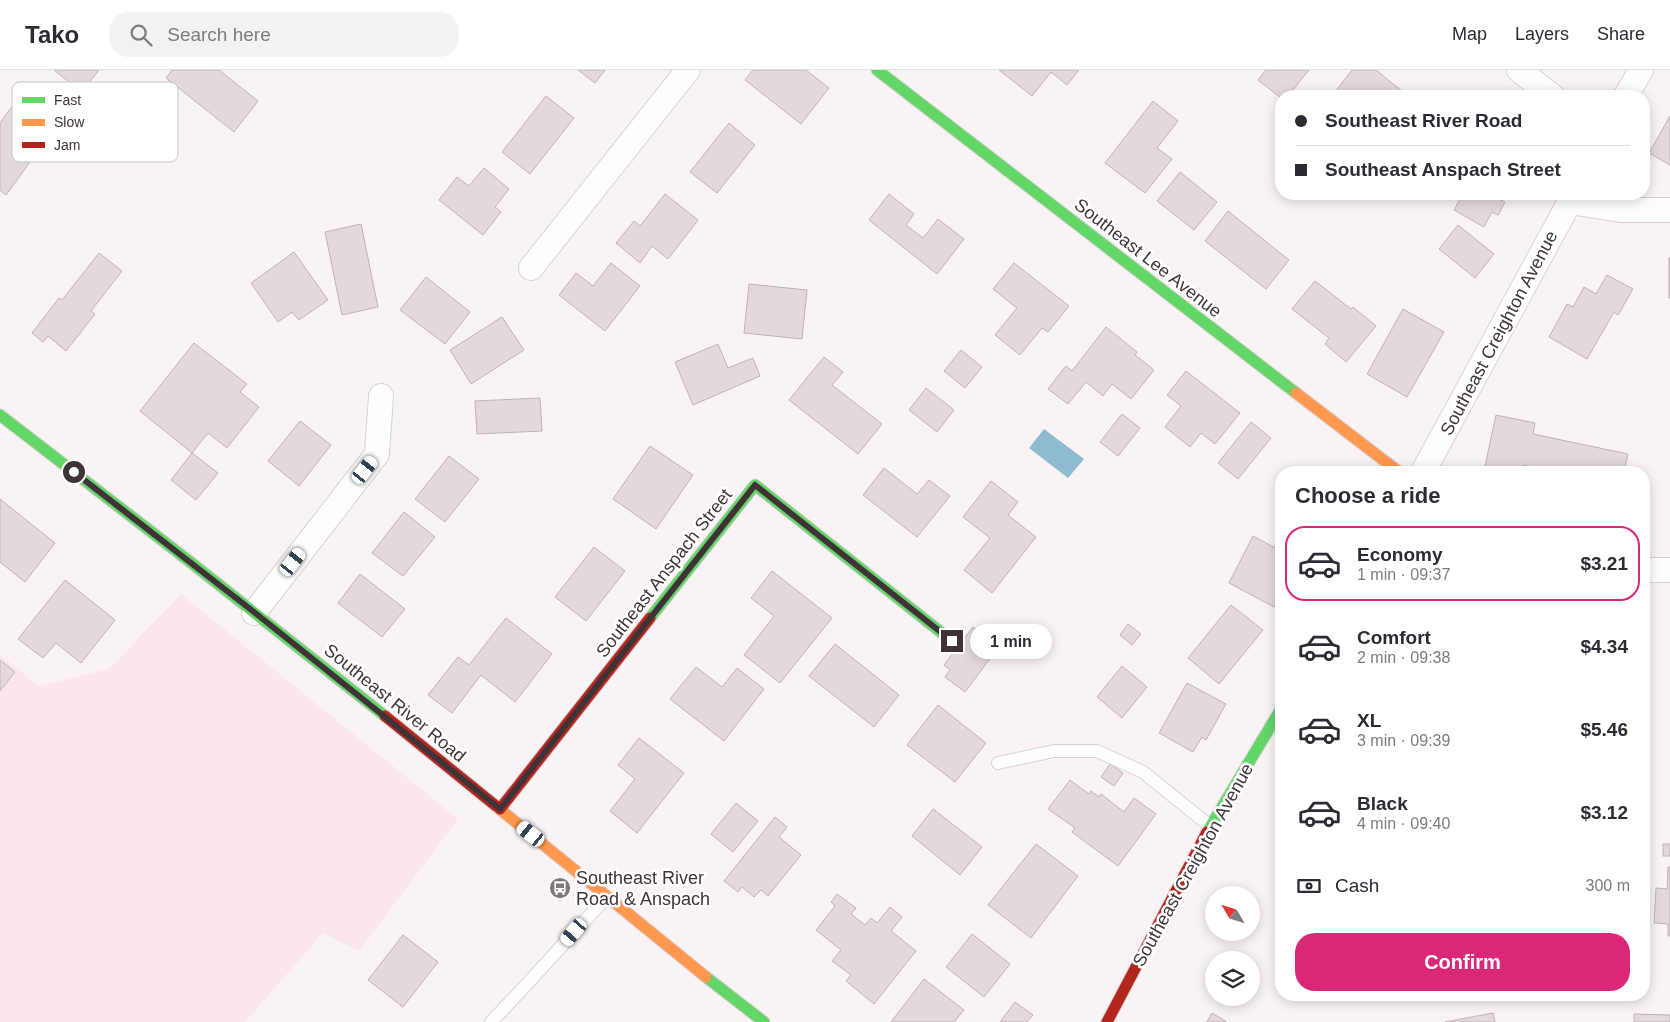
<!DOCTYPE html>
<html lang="en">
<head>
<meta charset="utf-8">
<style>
	body { margin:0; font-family:Helvetica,sans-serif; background:#f2f2f3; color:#2b2b33; height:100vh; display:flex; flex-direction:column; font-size:19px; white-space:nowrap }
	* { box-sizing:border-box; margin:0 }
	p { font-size:16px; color:#7c7c81 }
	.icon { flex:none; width:28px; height:28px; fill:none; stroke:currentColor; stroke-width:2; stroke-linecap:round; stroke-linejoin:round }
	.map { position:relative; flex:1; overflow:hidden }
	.sheet { position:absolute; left:1275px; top:396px; width:375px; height:535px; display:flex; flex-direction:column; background:#fff; border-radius:20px; box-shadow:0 2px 12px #0003 }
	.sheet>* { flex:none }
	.guide { position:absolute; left:1275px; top:20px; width:375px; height:110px; border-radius:20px; box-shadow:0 2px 12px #0003; display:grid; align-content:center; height:110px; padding:0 20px; background:#fff }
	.needle { width:32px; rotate:308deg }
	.buttons { position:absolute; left:1205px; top:816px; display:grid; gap:10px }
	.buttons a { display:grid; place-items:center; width:55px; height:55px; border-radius:50%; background:#fff; box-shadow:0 2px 12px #0003; font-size:25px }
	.end { position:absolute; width:22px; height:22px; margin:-11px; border:6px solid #403338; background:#fff; box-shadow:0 0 0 2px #fff }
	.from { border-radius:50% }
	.bubble { position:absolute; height:35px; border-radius:18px; background:#fff; box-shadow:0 2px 12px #0003; font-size:16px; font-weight:700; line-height:35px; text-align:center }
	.car { position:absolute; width:15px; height:30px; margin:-15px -8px; border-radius:6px; box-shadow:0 0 4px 1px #0007; background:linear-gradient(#fff 24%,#345 0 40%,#fff 0 76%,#345 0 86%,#fff 0) }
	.guide b { display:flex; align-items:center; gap:18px; height:48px; font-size:19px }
	.guide b+b { border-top:1px solid #e1e1e2 }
	.guide i { width:12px; height:12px; background:#2b2b33 }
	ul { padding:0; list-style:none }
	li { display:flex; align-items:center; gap:15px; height:75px; margin:0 10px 8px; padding:0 10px; border:2px solid transparent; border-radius:20px }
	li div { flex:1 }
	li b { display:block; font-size:19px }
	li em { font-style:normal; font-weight:700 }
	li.active { border-color:#db2777 }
	li>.icon { width:45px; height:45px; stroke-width:1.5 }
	h2 { padding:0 20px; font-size:22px; line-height:60px }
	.pay { display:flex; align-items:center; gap:12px; height:55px; padding:0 20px; font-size:19px }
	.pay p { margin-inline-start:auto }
	.primary-button { display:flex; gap:10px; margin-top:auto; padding:10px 20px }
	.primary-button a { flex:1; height:58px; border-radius:20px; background:#db2777; color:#fff; font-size:20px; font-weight:700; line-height:58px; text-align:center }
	header { display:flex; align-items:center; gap:30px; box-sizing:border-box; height:70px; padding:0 25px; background:#fff; border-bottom:1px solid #e1e1e2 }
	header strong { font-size:24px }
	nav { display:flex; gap:28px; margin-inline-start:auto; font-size:18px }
	.search { width:350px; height:45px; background:#f2f2f3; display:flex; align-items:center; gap:12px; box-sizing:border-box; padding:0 18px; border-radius:20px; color:#7c7c81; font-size:19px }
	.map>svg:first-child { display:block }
</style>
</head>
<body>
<header>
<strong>Tako</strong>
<div class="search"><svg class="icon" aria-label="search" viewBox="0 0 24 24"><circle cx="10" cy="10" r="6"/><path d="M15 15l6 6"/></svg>Search here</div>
<nav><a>Map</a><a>Layers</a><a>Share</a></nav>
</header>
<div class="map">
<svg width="1670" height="952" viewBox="0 0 1670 952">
	<rect width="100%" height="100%" fill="#faf3f6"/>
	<path fill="#fce5ee" d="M181 524 458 749 359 881 323 863 245 952H0V585L39 616 109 599Z"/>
	<path fill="#8ebbd0" d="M1044 359 1084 389 1068 408 1029 378Z"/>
	<g fill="#e3d9dd" stroke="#bcb3b6">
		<path d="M54 0H99L82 22Z"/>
		<path d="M172 0H219L258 31 234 62 166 8Z"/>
		<path d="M578 0H605L595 13Z"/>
		<path d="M753 0H806L829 18 801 54 745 10Z"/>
		<path d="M999 0H1079L1067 15 1051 2 1032 26Z"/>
		<path d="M1266 0H1309L1288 26H1281V28L1258 10Z"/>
		<path d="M1352 0H1376L1408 26H1343L1336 21Z"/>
		<path d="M546 26 574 48 530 104 502 82Z"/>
		<path d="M18 28 49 50 31 76 38 81 6 125 0 120V53Z"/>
		<path d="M1153 31 1178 51 1157 78 1172 89 1145 123 1105 93Z"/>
		<path d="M1670 46V95L1649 83Z"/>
		<path d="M729 53 755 75 717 123 690 102Z"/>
		<path d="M484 98 509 119 495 137 501 142 483 165 439 130 457 107 469 116Z"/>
		<path d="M1180 102 1217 132 1194 160 1157 131Z"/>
		<path d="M665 124 698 150 668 189 652 176 640 193 616 173 634 151 640 156Z"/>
		<path d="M889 124 914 144 906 155 923 168 938 149 964 169 937 204 869 150Z"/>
		<path d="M1463 124H1504L1500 130 1505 132 1498 145 1492 142 1484 157 1454 140Z"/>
		<path d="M1228 141 1289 190 1266 219 1205 171Z"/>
		<path d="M361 154 378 237 342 245 325 162Z"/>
		<path d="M1458 155 1494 184 1475 208 1439 179Z"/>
		<path d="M294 182 328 230 299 250 292 242 278 252 251 213Z"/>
		<path d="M99 183 122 201 91 241 95 244 66 281 48 266 43 272 32 263 59 228 62 230Z"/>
		<rect x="1669" y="188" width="1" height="40"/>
		<path d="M611 193 640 216 605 261 559 225 576 203 593 216Z"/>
		<path d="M1014 193 1069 236 1048 262 1042 258 1020 285 995 265 1017 238 993 219Z"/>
		<path d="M1607 205 1633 219 1618 245 1614 242 1587 289 1549 267 1567 234 1573 237 1584 217 1596 224Z"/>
		<path d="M426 207 470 242 445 274 400 240Z"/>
		<path d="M1315 211 1351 239 1353 237 1376 256 1346 292 1325 274 1329 268 1292 239Z"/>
		<path d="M749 214 807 220 802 269 744 263Z"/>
		<path d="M1403 239 1444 262 1407 327 1367 304Z"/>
		<path d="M502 247 524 280 471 314 450 280Z"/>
		<path d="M1106 257 1137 282 1135 285 1154 300 1131 329 1112 314 1103 326 1086 312 1068 334 1048 319 1066 296 1072 301Z"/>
		<path d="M194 273 247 314 240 322 259 337 227 378 208 363 192 383 140 341Z"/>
		<path d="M718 274 728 298 753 288 760 306 693 335 675 292Z"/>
		<path d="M961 280 982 297 965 318 944 301Z"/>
		<path d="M824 287 843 302 832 315 882 354 858 384 789 330Z"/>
		<path d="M1186 301 1240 343 1215 374 1201 363 1190 377 1165 357 1181 336 1167 325Z"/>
		<path d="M926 318 954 340 937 362 909 340Z"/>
		<path d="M540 328 542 361 477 364 475 331Z"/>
		<path d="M1122 344 1140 358 1118 386 1100 372Z"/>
		<path d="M1496 345 1535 353 1533 364 1628 384 1624 402H1558L1523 395 1522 402H1515L1485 396Z"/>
		<path d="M300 351 331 375 299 416 268 391Z"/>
		<path d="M1251 352 1271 368 1238 409 1218 393Z"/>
		<path d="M650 376 693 405 656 459 613 429Z"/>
		<path d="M192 383 218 403 196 430 171 410Z"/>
		<path d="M449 386 479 409 445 452 415 429Z"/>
		<path d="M884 398 917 424 929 410 950 426 917 467 863 425Z"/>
		<path d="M991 411 1018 432 1008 445 1036 467 992 523 964 500 990 468 963 447Z"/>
		<path d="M0 429 55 473 25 512 0 492Z"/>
		<path d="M404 442 435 467 403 506 372 483Z"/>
		<path d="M1253 466 1281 481V524L1274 537 1229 513Z"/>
		<path d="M594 477 625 501 586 551 555 527Z"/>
		<path d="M772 501 832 548 780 613 744 585 774 546 751 528Z"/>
		<path d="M360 504 405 539 382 567 338 533Z"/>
		<path d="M65 510 115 550 81 593 56 573 43 588 18 569Z"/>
		<path d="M1231 535 1263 560 1219 614 1188 588Z"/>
		<path d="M506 548 552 584 515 632 481 605 452 643 428 625 458 587 469 595Z"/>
		<path d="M1128 554 1141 564 1132 575 1120 565Z"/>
		<path d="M982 556 1003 571 965 622 945 607 950 600 944 595 973 557 978 561Z"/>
		<path d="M835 574 899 625 874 657 809 606Z"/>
		<path d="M0 590 15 602 0 621Z"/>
		<path d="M1122 596 1147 617 1122 648 1097 627Z"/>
		<path d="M696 597 722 617 737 598 764 619 724 671 670 629Z"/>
		<path d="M1187 613 1226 634 1206 670 1202 667 1193 682 1159 663Z"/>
		<path d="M938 635 986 673 955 712 907 675Z"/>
		<path d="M639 668 684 703 637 763 610 741 635 709 618 695Z"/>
		<path d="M1110 694 1123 703 1114 716 1101 707Z"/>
		<path d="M1070 710 1089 724 1091 721 1099 727 1101 724 1124 742 1134 728 1156 744 1118 796 1072 762 1075 758 1048 739Z"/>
		<path d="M736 733 758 751 733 782 711 764Z"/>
		<path d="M933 739 982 777 960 805 912 766Z"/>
		<path d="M775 747 787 757 779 767 801 785 768 826 761 820 754 827 742 817 738 822 724 811Z"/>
		<path d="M1036 774 1078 806 1031 868 988 835Z"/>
		<rect x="1663" y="774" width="7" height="12"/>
		<path d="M1668 797H1670V866H1668V854L1654 853 1656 818 1667 819Z"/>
		<path d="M837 824 856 838 851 844 865 855 871 848 877 853 890 837 902 847 891 861 916 881 874 934 846 911 851 905 832 891 841 880 816 860 835 836 831 832Z"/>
		<path d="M972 864 1010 894 984 927 946 897Z"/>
		<path d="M403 865 438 892 403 937 368 910Z"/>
		<path d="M924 909 964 940 954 952H891Z"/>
		<path d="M1015 932 1033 945 1027 952H1000Z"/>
		<path d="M1212 943 1227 952H1207Z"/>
		<path d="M1493 943 1495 952H1445Z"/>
		<path d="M1634 944 1670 945V952H1634Z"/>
	</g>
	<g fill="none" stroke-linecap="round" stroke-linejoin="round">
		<g stroke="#dacfd4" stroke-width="14">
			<g id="lane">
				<path d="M998 693 1054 681H1097L1143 702 1210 756"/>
				<path d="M491 952C531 911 568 868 607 827"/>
			</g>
		</g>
		<g stroke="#dacfd4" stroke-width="26">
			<g id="street">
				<path d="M1519 0 1552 26"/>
				<path d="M1626 26 1641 0"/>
				<path d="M1570 132 1621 140H1670"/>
				<path d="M531 198 688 0"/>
				<path d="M1423 402 1574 124"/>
				<path d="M1644 500H1670"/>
				<path d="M254 543 377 384 381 326"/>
			</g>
		</g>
		<g stroke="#dacfd4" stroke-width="13">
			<g id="fast">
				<path d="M877 0 1296 323"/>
				<path d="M0 345 189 491 385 646"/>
				<path d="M650 548 755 415 952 571"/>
				<path d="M1207 762 1281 639"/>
				<path d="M706 907 764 952"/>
			</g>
		</g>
		<g stroke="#dacfd4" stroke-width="13">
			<g id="slow">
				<path d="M1296 323 1399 402"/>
				<path d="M496 736 706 907"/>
			</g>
		</g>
		<g stroke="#dacfd4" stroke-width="13">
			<g id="jam">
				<path d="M385 646 496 736"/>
				<path d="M500 739 650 548"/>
				<path d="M1107 952 1207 762"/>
			</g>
		</g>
		<use href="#lane" stroke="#fefdfe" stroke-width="12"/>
		<use href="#street" stroke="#fefdfe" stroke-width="24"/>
		<use href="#fast" stroke="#63d668" stroke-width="11"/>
		<use href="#slow" stroke="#ff974d" stroke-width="11"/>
		<use href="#jam" stroke="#b3261e" stroke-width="11"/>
	</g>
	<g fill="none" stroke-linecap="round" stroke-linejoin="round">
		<path stroke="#403338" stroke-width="6" d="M74 402 254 542 500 739 755 415 952 571"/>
	</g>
	<defs>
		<g id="bus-disc" transform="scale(1.125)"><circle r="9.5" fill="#81767a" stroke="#fff"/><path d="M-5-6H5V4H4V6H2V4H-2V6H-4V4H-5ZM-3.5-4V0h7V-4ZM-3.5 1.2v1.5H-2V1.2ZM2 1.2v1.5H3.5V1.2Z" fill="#fff"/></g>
	</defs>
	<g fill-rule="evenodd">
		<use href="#bus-disc" x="560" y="818"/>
	</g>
	<g text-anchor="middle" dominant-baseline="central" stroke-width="5" stroke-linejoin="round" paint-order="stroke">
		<g font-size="18" fill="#403338" stroke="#fff">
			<text transform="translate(1148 188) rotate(38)">Southeast Lee Avenue</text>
			<text transform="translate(1499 263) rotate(-62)">Southeast Creighton Avenue</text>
			<text transform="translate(664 503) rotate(-52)">Southeast Anspach Street</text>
			<text transform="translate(395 633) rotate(39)">Southeast River Road</text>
			<text transform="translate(1193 795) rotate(-61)">Southeast Creighton Avenue</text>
		</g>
		<g font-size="18" fill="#403338" stroke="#fff" text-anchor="start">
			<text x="576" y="808">Southeast River<tspan x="576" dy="21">Road &amp; Anspach</tspan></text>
		</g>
	</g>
	<rect x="12" y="12" width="166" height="80" rx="8" fill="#fff" stroke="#c6c2c3" stroke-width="1"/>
	<rect x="22" y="27" width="23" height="6" fill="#63d668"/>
	<rect x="22" y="49" width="23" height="7" fill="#ff974d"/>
	<rect x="22" y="72" width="23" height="6" fill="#b3261e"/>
	<g font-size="14" fill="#403338">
		<text x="54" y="35">Fast</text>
		<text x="54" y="57">Slow</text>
		<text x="54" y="80">Jam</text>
	</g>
</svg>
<div class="buttons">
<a><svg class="needle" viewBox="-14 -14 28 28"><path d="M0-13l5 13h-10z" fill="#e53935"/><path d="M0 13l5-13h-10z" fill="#7c7c81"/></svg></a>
<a><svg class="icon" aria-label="layers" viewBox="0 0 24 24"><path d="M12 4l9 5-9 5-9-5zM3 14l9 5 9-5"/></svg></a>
</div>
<i class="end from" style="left:74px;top:402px"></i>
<i class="end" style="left:952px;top:571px"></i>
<div class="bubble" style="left:970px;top:554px;width:82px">1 min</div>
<i class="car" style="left:365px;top:400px;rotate:38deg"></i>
<i class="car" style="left:293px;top:492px;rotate:38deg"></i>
<i class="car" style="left:531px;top:764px;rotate:309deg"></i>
<i class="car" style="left:574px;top:862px;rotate:221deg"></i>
<div class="guide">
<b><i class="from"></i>Southeast River Road</b>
<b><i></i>Southeast Anspach Street</b>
</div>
<section class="sheet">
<h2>Choose a ride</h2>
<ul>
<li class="active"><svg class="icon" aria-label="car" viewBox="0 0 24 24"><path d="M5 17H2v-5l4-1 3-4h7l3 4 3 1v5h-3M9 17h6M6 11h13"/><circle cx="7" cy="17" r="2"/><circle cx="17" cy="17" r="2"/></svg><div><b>Economy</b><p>1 min · 09:37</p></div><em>$3.21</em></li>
<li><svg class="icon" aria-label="car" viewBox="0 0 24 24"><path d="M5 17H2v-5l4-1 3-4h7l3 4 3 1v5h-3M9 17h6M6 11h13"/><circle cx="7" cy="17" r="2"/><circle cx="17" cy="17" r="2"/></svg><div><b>Comfort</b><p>2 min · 09:38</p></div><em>$4.34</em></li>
<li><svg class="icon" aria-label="car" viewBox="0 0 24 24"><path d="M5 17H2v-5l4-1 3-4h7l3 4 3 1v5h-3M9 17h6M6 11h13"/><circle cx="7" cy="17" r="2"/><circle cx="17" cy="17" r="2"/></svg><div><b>XL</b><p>3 min · 09:39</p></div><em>$5.46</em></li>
<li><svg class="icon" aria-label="car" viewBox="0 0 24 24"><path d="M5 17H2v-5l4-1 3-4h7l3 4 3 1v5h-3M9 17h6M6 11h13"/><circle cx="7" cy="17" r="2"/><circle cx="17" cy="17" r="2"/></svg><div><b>Black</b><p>4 min · 09:40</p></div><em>$3.12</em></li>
</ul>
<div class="pay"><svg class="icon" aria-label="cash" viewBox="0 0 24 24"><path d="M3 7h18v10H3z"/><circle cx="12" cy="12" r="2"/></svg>Cash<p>300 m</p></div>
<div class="primary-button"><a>Confirm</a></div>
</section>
</div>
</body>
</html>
